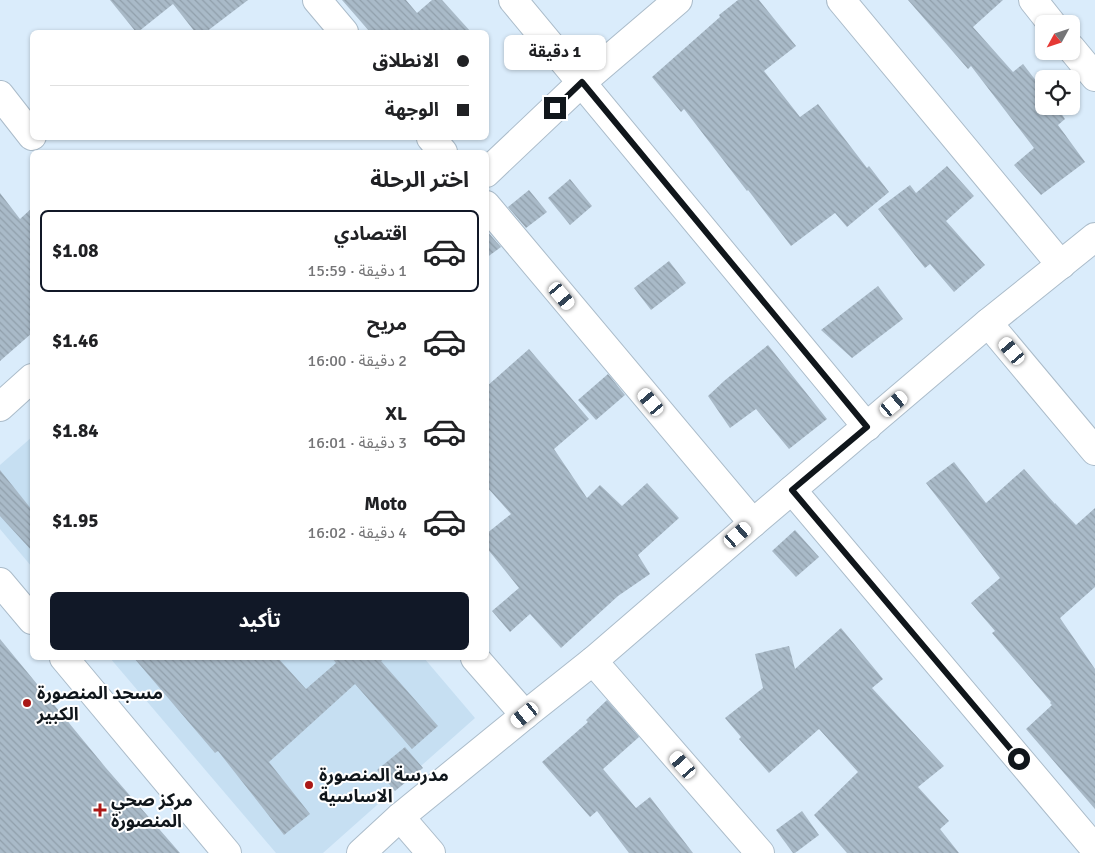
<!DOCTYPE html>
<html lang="ar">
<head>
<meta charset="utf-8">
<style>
	body { margin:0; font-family:Signika,"Noto Sans Arabic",sans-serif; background:#f2f2f2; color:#202124; direction:rtl; height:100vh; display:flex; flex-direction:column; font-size:19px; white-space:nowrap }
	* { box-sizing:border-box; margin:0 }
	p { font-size:16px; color:#757577 }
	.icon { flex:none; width:28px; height:28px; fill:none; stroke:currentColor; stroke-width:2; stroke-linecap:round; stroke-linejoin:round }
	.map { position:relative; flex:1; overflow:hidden; direction:ltr }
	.details { position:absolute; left:30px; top:150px; width:459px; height:510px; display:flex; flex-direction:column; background:#fff; border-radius:8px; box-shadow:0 1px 4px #0004; direction:rtl }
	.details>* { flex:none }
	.guide { position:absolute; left:30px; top:30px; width:459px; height:110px; border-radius:8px; box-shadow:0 1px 4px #0004; direction:rtl; display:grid; align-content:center; height:110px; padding:0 20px; background:#fff }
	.needle { width:32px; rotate:230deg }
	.fabs { position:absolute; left:1035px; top:15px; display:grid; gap:10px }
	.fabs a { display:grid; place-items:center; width:45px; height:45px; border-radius:8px; background:#fff; box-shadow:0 1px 4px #0004; font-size:25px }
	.end { position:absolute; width:22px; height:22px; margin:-11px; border:6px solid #10161b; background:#fff; box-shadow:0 0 0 2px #fff }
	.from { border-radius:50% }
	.bubble { position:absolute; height:35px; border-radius:8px; background:#fff; box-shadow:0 1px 4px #0004; font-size:16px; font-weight:700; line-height:35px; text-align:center; direction:rtl }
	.car { position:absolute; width:15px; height:30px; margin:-15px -8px; border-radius:6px; box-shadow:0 0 4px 1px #0007; background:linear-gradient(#fff 24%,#345 0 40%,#fff 0 76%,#345 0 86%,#fff 0) }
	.guide b { display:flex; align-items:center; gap:18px; height:48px; font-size:19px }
	.guide b+b { border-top:1px solid #e0e0e0 }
	.guide i { width:12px; height:12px; background:#202124 }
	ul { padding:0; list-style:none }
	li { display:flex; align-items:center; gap:15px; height:82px; margin:0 10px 8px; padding:0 10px; border:2px solid transparent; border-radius:8px }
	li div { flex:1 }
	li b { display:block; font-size:19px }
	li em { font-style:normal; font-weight:700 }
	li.current { border-color:#111827 }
	li>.icon { width:45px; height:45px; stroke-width:1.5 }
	h2 { padding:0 20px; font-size:22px; line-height:60px }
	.action { display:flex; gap:10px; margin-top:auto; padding:10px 20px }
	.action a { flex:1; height:58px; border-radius:8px; background:#111827; color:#fff; font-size:20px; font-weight:700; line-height:58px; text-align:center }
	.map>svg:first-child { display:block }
</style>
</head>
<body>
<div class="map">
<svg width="1095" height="853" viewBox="0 0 1095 853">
	<defs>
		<pattern id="building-back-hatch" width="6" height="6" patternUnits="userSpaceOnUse" patternTransform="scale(1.25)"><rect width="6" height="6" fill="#a9bac8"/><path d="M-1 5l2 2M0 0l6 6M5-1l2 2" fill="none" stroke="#909fab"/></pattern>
	</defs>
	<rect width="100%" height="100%" fill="#daecfb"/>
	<g fill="#c6dff2">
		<path d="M32 437V567L0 529V465Z"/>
		<path d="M110 658H424L475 718 323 853H276Z"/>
	</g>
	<g fill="url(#building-back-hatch)">
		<path d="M110 0H248L206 32H195L173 4 138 32H136Z"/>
		<path d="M342 0H406L417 13 432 0H442L471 32H370Z"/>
		<path d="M738 0H759L796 46 764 71 800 117 818 104 867 168 869 166 889 192 847 227 835 213 791 246 748 190 747 191 684 109 681 112 652 77 720 17 719 15Z"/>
		<path d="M908 0H1003L973 27 1013 72 1023 64 1044 91V106H1056L1065 119 1058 125 1085 162 1041 195 1014 165 1034 148 971 66 968 69Z"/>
		<path d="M947 166 974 196 946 221 985 265 954 292 930 264 925 268 878 209 910 185 916 193Z"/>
		<path d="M570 179 592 206 570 225 548 198Z"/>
		<path d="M529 190 547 212 526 228 508 207Z"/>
		<path d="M0 193 20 219 32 208V333L0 361Z"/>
		<path d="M486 230 501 247 486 258Z"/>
		<path d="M669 261 686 283 651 310 634 288Z"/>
		<path d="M878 286 903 319 852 358 821 330Z"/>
		<path d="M768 345 827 419 789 449 756 409 730 428 708 396 724 381Z"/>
		<path d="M529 349 589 419 554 449 587 498 600 485 622 506 647 483 679 518 638 555 650 574 618 596 561 648 530 614 510 632 492 611 519 588 486 547V534L511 514 486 486V387Z"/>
		<path d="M608 374 625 395 596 420 578 400Z"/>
		<path d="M954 462 986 503 1024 469 1055 504V503L1076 525 1095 508V587L1060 618 1095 669V809L1026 729 1052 705 1050 703 1051 702 992 633 995 631 971 603 1000 578 926 483Z"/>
		<path d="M0 470 32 510V551L0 516Z"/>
		<path d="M795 530 819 557 796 577 772 551Z"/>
		<path d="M841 628 883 679 872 688 944 766 918 787 949 821 940 829 959 853H847L814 815 858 772 819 729 769 773 739 739 741 737 725 718 763 688 755 654 789 646 795 669Z"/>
		<path d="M0 639 106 768 180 853H0Z"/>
		<path d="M134 658H278L306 689 336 663 332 658H385L381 661 438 726 412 749 355 684 269 762 310 814 284 835 218 751 215 753Z"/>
		<path d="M607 700 639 737 603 769 636 808 650 797 693 853H629L597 811 590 817 542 762 588 722 586 720Z"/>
		<path d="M405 747 423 768 395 791 377 770Z"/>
		<path d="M802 811 819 835 795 853H793L776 830Z"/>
	</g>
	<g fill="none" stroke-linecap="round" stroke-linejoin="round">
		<g stroke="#abbcca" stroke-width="30">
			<g id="minor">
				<path d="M317 0 344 32"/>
				<path d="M513 0 867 427"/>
				<path d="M841 0 1061 265"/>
				<path d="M1033 0 1052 24"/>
				<path d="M1071 48 1095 77"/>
				<path d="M0 95 32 136"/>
				<path d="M431 138 443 152"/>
				<path d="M486 173 582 82 678 0"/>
				<path d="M486 205 753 523"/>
				<path d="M988 323 1095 451"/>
				<path d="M0 407 32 378"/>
				<path d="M792 490 1095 849"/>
				<path d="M0 582 32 620"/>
				<path d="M64 658 227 853"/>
				<path d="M475 658 525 715"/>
				<path d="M593 661 760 853"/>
				<path d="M400 817 431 853"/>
				<path d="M361 853 400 817 525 715 593 661 753 523 988 323 1095 237"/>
			</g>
		</g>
		<use href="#minor" stroke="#fff" stroke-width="28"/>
	</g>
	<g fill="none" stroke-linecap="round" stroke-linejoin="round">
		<path stroke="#10161b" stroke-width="6" d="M555 108 582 82 867 427 792 490 1019 759"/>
	</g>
	<g fill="#aa1816" stroke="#fff" stroke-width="2">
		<circle cx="27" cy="703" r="5"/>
		<circle cx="309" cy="785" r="5"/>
		<path d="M97.5 802.5h5v5h5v5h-5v5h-5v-5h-5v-5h5z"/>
	</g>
	<g text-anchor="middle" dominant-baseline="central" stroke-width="4" stroke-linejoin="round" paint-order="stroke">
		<g font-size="18" font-weight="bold" fill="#10161b" stroke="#fff" text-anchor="start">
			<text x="37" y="693">مسجد المنصورة<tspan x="37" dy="21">الكبير</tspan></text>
			<text x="319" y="775">مدرسة المنصورة<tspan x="319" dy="21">الاساسية</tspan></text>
			<text x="111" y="800">مركز صحي<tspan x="111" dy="21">المنصورة</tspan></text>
		</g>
	</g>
</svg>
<div class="fabs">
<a><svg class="needle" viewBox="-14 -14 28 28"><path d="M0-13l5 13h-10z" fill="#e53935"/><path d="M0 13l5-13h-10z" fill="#757577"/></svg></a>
<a><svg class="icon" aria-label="locate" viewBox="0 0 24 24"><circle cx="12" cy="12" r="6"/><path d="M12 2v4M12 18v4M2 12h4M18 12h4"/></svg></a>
</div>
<i class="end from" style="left:1019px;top:759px"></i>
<i class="end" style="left:555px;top:108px"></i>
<div class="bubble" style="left:504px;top:35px;width:102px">1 دقيقة</div>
<i class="car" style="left:562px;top:296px;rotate:140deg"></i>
<i class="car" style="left:1012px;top:351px;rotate:320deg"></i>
<i class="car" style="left:651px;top:402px;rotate:320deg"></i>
<i class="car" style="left:894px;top:404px;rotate:50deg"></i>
<i class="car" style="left:738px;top:535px;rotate:49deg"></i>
<i class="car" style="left:525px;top:715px;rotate:231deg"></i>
<i class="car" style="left:683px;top:765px;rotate:319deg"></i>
<div class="guide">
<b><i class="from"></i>الانطلاق</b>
<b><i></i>الوجهة</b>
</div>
<section class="details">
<h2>اختر الرحلة</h2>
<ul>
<li class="current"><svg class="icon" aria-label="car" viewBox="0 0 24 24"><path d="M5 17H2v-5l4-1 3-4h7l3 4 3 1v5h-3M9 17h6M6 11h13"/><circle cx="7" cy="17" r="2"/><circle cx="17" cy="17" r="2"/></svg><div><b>اقتصادي</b><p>1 دقيقة · 15:59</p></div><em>$1.08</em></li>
<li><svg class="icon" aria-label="car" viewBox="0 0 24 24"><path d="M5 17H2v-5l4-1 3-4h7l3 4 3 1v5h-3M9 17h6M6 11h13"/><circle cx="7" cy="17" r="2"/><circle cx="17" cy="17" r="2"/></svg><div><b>مريح</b><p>2 دقيقة · 16:00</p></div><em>$1.46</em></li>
<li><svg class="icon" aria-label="car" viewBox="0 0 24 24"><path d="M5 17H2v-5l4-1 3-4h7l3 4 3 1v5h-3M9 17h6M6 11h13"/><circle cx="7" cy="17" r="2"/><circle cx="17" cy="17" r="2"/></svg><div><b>XL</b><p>3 دقيقة · 16:01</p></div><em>$1.84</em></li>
<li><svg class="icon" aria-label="car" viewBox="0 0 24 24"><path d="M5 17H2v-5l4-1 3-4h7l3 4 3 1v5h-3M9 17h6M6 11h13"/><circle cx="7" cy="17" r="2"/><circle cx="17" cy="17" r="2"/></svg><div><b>Moto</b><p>4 دقيقة · 16:02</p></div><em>$1.95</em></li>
</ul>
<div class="action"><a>تأكيد</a></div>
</section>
</div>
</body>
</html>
